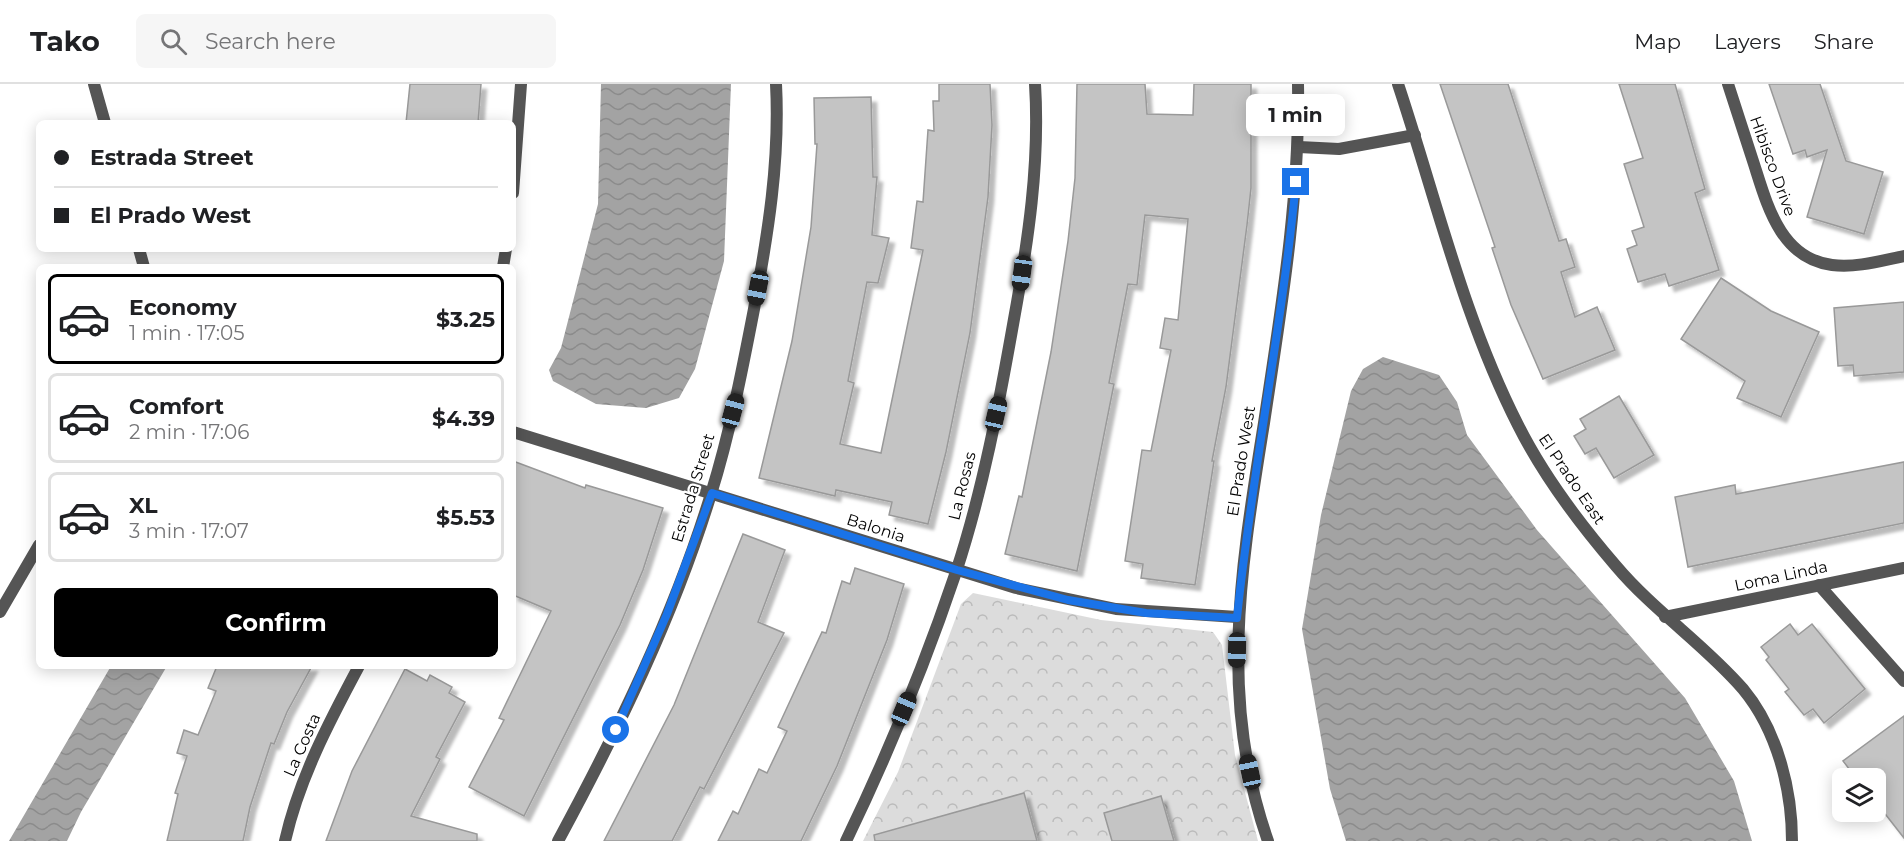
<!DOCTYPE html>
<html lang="en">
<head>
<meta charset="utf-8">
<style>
	body { margin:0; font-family:Montserrat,sans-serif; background:#f6f6f6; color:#202124; height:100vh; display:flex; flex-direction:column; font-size:22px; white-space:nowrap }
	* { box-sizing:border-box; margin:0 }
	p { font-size:20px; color:#757577 }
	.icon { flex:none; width:33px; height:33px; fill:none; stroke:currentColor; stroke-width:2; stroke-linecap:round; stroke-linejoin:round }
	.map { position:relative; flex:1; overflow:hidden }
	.drawer { position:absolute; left:36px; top:180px; width:480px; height:405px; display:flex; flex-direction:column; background:#fff; border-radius:9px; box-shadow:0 3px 15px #0003 }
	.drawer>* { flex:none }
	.hud { position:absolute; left:36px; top:36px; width:480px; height:132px; border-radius:9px; box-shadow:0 3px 15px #0003; display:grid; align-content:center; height:132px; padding:0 18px; background:#fff }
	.fabs { position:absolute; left:1832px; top:684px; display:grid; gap:12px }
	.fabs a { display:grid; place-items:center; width:54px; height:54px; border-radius:9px; background:#fff; box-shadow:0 3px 15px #0003; font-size:30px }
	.end { position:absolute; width:27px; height:27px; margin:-14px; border:8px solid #1a73e8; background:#fff; box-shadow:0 0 0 3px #fff }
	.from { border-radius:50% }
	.bubble { position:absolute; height:42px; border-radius:9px; background:#fff; box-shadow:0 3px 15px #0003; font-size:20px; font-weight:700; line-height:42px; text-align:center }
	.car { position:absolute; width:18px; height:36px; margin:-18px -9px; border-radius:8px; box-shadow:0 0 4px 2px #0007; background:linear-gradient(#222 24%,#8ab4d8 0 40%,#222 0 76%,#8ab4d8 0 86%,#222 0) }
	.hud b { display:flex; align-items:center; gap:21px; height:57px; font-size:22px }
	.hud b+b { border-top:2px solid #e0e0e0 }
	.hud i { width:15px; height:15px; background:#202124 }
	ul { padding:10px 0 0; list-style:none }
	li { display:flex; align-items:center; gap:18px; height:90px; margin:0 12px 9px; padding:0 6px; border:3px solid #e0e0e0; border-radius:9px }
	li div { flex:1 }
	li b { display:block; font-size:22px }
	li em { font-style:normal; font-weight:700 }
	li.on { border-color:#000 }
	li>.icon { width:54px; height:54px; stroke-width:1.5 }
	.cta { display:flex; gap:12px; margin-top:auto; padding:12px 18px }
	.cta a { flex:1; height:69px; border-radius:9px; background:#000; color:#fff; font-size:24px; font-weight:700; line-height:69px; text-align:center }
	header { display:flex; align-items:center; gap:36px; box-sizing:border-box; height:84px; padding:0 30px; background:#fff; border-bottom:2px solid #e0e0e0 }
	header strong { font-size:28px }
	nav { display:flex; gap:33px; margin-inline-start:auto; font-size:21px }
	.search { width:420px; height:54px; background:#f6f6f6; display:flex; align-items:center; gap:15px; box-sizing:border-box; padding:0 21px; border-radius:9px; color:#757577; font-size:22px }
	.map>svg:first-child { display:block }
</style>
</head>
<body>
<header>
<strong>Tako</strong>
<div class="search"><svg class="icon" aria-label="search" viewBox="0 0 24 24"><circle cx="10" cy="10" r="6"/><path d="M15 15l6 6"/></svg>Search here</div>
<nav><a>Map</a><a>Layers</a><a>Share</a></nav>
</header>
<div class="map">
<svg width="1904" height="757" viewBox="0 0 1904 757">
	<defs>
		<pattern id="park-crowns" width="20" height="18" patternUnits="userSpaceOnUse" patternTransform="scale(1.5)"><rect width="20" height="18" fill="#dcdcdc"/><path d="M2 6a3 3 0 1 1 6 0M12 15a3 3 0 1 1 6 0" fill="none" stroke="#bbb"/></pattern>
		<pattern id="water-waves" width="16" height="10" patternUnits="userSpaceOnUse" patternTransform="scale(1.5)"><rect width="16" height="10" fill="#a3a3a3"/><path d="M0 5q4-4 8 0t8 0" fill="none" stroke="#8b8b8b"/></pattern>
		<filter id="shadow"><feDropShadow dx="5.5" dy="5.5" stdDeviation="1.5" flood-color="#0004"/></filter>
	</defs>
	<rect width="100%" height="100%" fill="#fff"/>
	<path fill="url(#park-crowns)" d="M973 509 1101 536 1213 548 1222 561 1235 671 1258 757H863L898 688 961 520Z"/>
	<g fill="url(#water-waves)">
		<path d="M601 0H731L724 177 695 285 679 314 646 324 596 320 553 297 549 286 561 264 598 120Z"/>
		<path d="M1383 273 1439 291 1457 318 1467 351 1537 446 1685 614 1734 697 1752 757H1346L1330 705 1302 545 1321 431 1351 307 1363 285Z"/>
		<path d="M111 582H167L81 728 67 757H9Z"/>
	</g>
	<g fill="#c4c4c4" stroke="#999" stroke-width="1.5" filter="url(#shadow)">
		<path d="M410 0H481L478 39H406Z"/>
		<path d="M939 0H990L992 41 988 113 970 249 946 368 928 440 889 431 892 418 836 406 835 412 759 394 792 257 811 143 817 60H815L814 14 871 13 873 93H877L872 151 889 154 878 199 867 198 848 297 854 299 840 360 881 369 923 166 911 164 917 117 923 118 928 46 934 47 933 17H939Z"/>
		<path d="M1077 0H1145L1147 30 1193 31 1194 0H1251V104L1247 141 1226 303 1212 377H1214L1195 501 1141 494 1143 480 1125 477 1142 366 1151 367 1171 266 1160 264 1165 234 1178 236 1188 135 1145 131 1137 201 1128 200 1109 299 1114 300 1077 487 1005 470 1019 412 1022 413 1051 268 1068 157 1075 94Z"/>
		<path d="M1440 0H1508L1559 157 1566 155 1575 183 1561 188 1575 233 1597 223 1615 266 1543 295 1511 221 1492 164 1495 163Z"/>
		<path d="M1619 0H1675L1705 105 1695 109 1719 186 1669 202 1665 190 1638 198 1627 165 1637 161 1632 147 1644 143 1624 80 1643 74Z"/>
		<path d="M1769 0H1820L1846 77 1883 88 1864 150 1807 133 1827 66 1807 73 1805 66 1793 70Z"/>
		<path d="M1721 194 1771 227 1819 248 1781 333 1737 314 1745 297 1681 255Z"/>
		<path d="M1904 218V288L1854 292 1853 281 1838 282 1834 224Z"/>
		<path d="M1619 312 1654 371 1614 394 1596 364 1585 370 1574 352 1586 345 1580 335Z"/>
		<path d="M513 377 585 404 586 401 663 424 643 486 620 541 524 732 469 703 504 636 499 634 551 527 513 511Z"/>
		<path d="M1904 378V439L1688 483 1675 413 1735 401 1736 410Z"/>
		<path d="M743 450 785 466 758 538 784 549 704 705 700 703 672 757H604L674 621Z"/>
		<path d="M855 484 904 500 887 556 837 682 801 757H718L733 727 738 730 759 685 767 689 787 647 778 643 822 548 826 549 842 497 850 500Z"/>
		<path d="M1790 540 1798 551 1812 540 1865 605 1824 639 1813 625 1804 631 1785 608 1789 605 1766 576 1769 573 1761 563Z"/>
		<path d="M217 582H312L287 628 274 660 271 659 250 723 243 757H167L178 710 175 709 187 672 177 669 184 646 198 651 216 607 208 604Z"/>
		<path d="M405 585 427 597 430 591 452 603 449 609 465 618 436 673 440 675 411 732 477 750V757H326L352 687Z"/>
		<path d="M1904 632V754L1875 717V694H1856L1843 677Z"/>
		<path d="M1024 709 1037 757H875L874 751Z"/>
		<path d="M1161 712 1174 757H1112L1104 729Z"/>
	</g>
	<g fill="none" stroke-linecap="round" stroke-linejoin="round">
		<g stroke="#555" stroke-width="12">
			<path d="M94 0 105 39"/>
			<path d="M1398 0C1436 114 1463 233 1518 341 1544 393 1579 439 1616 482 1654 527 1705 561 1743 605 1777 646 1792 705 1792 757"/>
			<path d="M1728 0C1736 25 1744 49 1752 74 1766 116 1778 174 1832 181 1856 184 1880 177 1904 172"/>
			<path d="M1299 63 1339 65 1415 51"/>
			<path d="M513 109 521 0"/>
			<path d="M139 165 144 183"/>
			<path d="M503 183 506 165"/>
			<path d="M513 348 1016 504 1116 525 1237 533"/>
			<path d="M1819 501 1904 597"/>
			<path d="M0 528 39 461"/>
			<path d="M1665 533 1904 484"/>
			<path d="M285 757C299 695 329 638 359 582"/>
			<path d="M558 757C618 646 674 531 711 410 730 349 742 287 754 225 768 150 780 76 776 0"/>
			<path d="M846 757C888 670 925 580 956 488 983 406 999 320 1014 235 1028 158 1040 79 1035 0"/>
			<path d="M1268 757C1218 615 1241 483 1264 339 1281 226 1300 114 1298 0"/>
		</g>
	</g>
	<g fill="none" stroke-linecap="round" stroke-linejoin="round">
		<path stroke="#1a73e8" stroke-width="8" d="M616 646 667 530 712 409 957 486 1068 516 1146 529 1237 534C1252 388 1282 244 1296 98"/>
	</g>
	<g text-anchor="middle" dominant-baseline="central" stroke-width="4.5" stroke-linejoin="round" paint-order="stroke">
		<g font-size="16" fill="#000" stroke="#fff">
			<text transform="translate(1773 82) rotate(70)">Hibisco Drive</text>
			<text transform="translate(1241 377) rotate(-81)">El Prado West</text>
			<text transform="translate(1572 395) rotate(56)">El Prado East</text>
			<text transform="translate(962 402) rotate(-76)">La Rosas</text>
			<text transform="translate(693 404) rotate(-73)">Estrada Street</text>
			<text transform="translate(876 444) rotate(18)">Balonia</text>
			<text transform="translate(1781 492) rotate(-12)">Loma Linda</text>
			<text transform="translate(302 661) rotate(-66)">La Costa</text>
		</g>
	</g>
</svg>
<div class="fabs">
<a><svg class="icon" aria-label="layers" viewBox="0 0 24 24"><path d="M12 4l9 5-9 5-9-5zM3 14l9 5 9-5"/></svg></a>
</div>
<i class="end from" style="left:616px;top:646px"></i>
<i class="end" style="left:1296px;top:98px"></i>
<div class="bubble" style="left:1246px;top:10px;width:99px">1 min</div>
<i class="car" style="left:1022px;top:189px;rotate:188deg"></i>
<i class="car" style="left:758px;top:204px;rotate:191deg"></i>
<i class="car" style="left:733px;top:327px;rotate:15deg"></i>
<i class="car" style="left:996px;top:330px;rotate:13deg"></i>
<i class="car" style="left:1237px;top:566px;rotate:181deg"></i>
<i class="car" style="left:904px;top:625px;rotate:23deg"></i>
<i class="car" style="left:1250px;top:688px;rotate:348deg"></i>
<div class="hud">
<b><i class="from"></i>Estrada Street</b>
<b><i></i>El Prado West</b>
</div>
<section class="drawer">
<ul>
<li class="on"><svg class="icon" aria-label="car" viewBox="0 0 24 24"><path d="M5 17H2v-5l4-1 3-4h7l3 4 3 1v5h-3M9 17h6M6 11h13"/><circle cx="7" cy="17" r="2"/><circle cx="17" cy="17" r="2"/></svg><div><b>Economy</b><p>1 min · 17:05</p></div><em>$3.25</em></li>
<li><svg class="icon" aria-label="car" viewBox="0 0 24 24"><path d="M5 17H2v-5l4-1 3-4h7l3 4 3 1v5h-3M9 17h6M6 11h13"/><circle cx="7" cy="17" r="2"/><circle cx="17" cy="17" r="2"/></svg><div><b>Comfort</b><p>2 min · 17:06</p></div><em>$4.39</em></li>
<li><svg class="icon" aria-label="car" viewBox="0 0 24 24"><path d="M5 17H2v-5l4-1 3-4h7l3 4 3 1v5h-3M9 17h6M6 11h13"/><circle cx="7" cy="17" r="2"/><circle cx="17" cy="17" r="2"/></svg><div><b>XL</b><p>3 min · 17:07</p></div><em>$5.53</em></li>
</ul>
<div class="cta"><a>Confirm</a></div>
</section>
</div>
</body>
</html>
